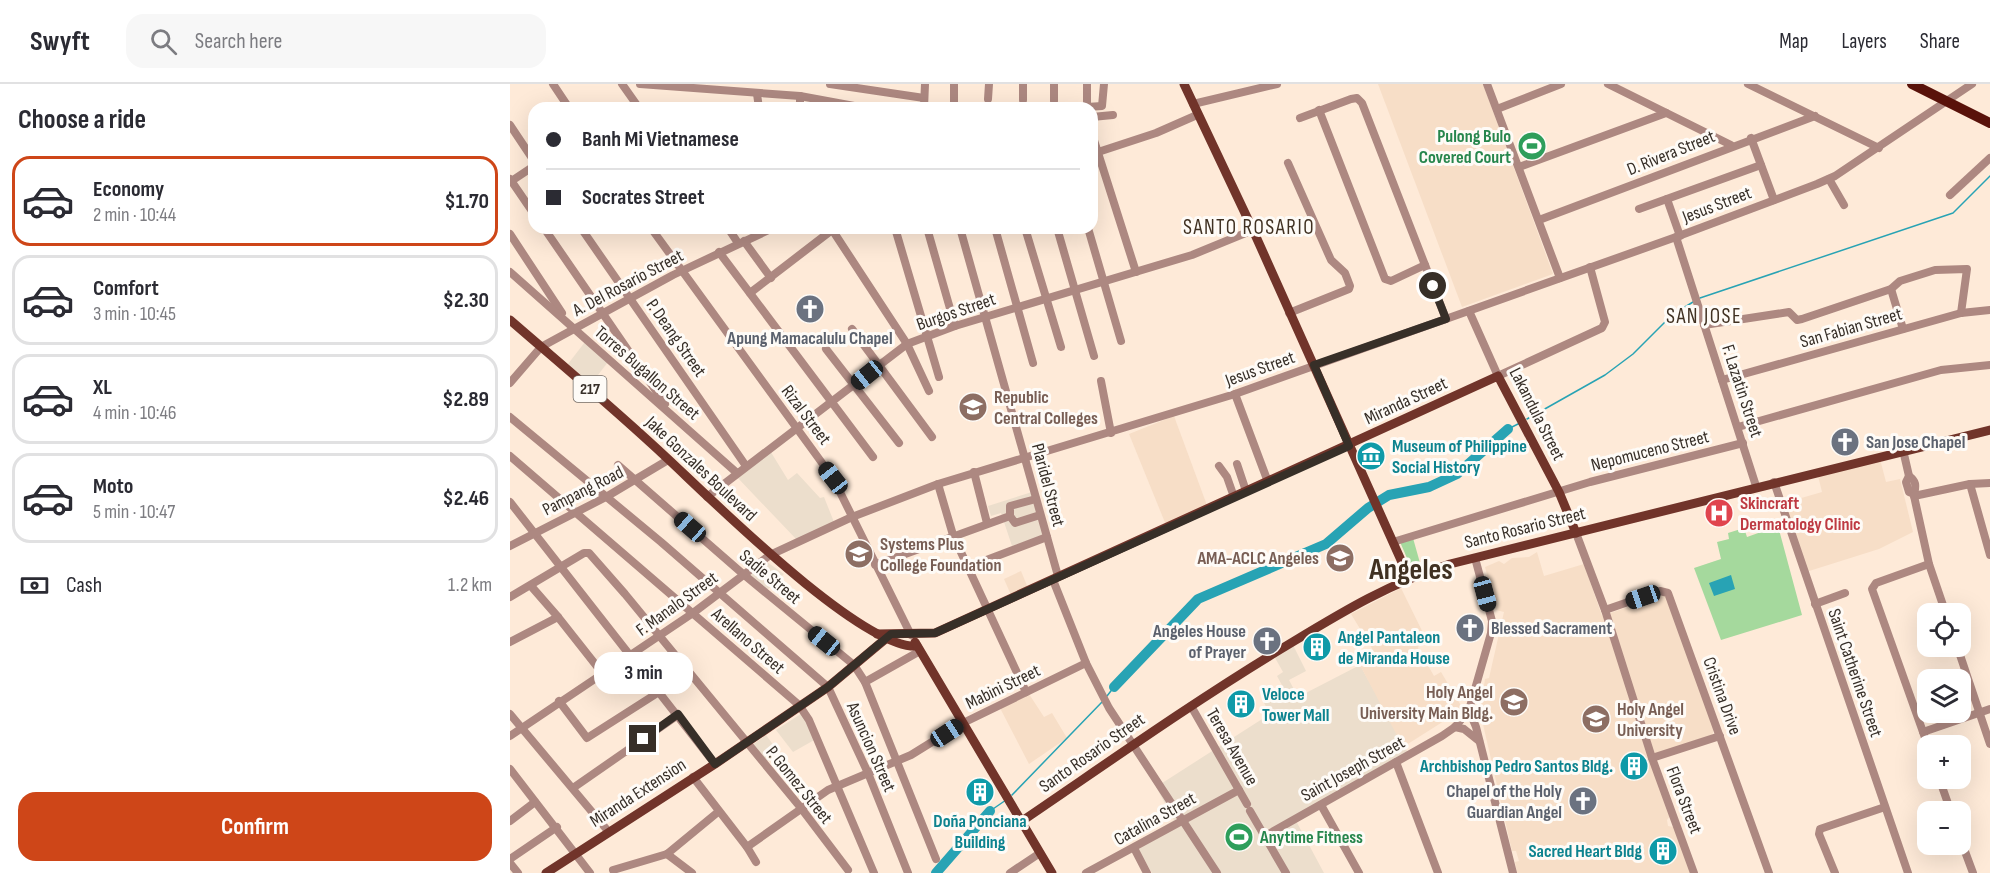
<!DOCTYPE html>
<html lang="en">
<head>
<meta charset="utf-8">
<style>
	body { margin:0; font-family:"Sofia Sans Condensed",sans-serif; background:#f7f7f7; color:#2b2b33; height:100vh; display:flex; flex-direction:column; font-size:22px; white-space:nowrap }
	* { box-sizing:border-box; margin:0 }
	p { font-size:20px; color:#7c7c81 }
	.icon { flex:none; width:33px; height:33px; fill:none; stroke:currentColor; stroke-width:2; stroke-linecap:round; stroke-linejoin:round }
	.map { position:relative; flex:1; overflow:hidden }
	.side { display:flex; flex-direction:column; background:#fff; width:510px }
	.side>* { flex:none }
	.banner { position:absolute; left:18px; top:18px; width:570px; height:132px; border-radius:18px; box-shadow:0 6px 24px #0002; display:grid; align-content:center; height:132px; padding:0 18px; background:#fff }
	.controls { position:absolute; left:1407px; top:519px; display:grid; gap:12px }
	.controls a { display:grid; place-items:center; width:54px; height:54px; border-radius:12px; background:#fff; box-shadow:0 6px 24px #0002; font-size:30px }
	.end { position:absolute; width:27px; height:27px; margin:-14px; border:8px solid #372f28; background:#fff; box-shadow:0 0 0 3px #fff }
	.from { border-radius:50% }
	.bubble { position:absolute; height:42px; border-radius:18px; background:#fff; box-shadow:0 6px 24px #0002; font-size:20px; font-weight:700; line-height:42px; text-align:center }
	.car { position:absolute; width:18px; height:36px; margin:-18px -9px; border-radius:8px; box-shadow:0 0 4px 2px #0007; background:linear-gradient(#222 24%,#8ab4d8 0 40%,#222 0 76%,#8ab4d8 0 86%,#222 0) }
	.banner b { display:flex; align-items:center; gap:21px; height:57px; font-size:22px }
	.banner b+b { border-top:2px solid #e1e1e2 }
	.banner i { width:15px; height:15px; background:#2b2b33 }
	ul { padding:0; list-style:none }
	li { display:flex; align-items:center; gap:18px; height:90px; margin:0 12px 9px; padding:0 6px; border:3px solid #e1e1e2; border-radius:18px }
	li div { flex:1 }
	li b { display:block; font-size:22px }
	li em { font-style:normal; font-weight:700 }
	li.current { border-color:#ce4618 }
	li>.icon { width:54px; height:54px; stroke-width:1.5 }
	h2 { padding:0 18px; font-size:27px; line-height:72px }
	.pay { display:flex; align-items:center; gap:15px; height:66px; padding:0 18px; font-size:22px }
	.pay p { margin-inline-start:auto }
	.primary-button { display:flex; gap:12px; margin-top:auto; padding:12px 18px }
	.primary-button a { flex:1; height:69px; border-radius:18px; background:#ce4618; color:#fff; font-size:24px; font-weight:700; line-height:69px; text-align:center }
	header { display:flex; align-items:center; gap:36px; box-sizing:border-box; height:84px; padding:0 30px; background:#fff; border-bottom:2px solid #e1e1e2 }
	header strong { font-size:28px }
	nav { display:flex; gap:33px; margin-inline-start:auto; font-size:21px }
	.search { width:420px; height:54px; background:#f7f7f7; display:flex; align-items:center; gap:15px; box-sizing:border-box; padding:0 21px; border-radius:18px; color:#7c7c81; font-size:22px }
	main { display:flex; flex:1; min-height:0 }
	.map>svg:first-child { display:block }
</style>
</head>
<body>
<header>
<strong>Swyft</strong>
<div class="search"><svg class="icon" aria-label="search" viewBox="0 0 24 24"><circle cx="10" cy="10" r="6"/><path d="M15 15l6 6"/></svg>Search here</div>
<nav><a>Map</a><a>Layers</a><a>Share</a></nav>
</header>
<main>
<section class="side">
<h2>Choose a ride</h2>
<ul>
<li class="current"><svg class="icon" aria-label="car" viewBox="0 0 24 24"><path d="M5 17H2v-5l4-1 3-4h7l3 4 3 1v5h-3M9 17h6M6 11h13"/><circle cx="7" cy="17" r="2"/><circle cx="17" cy="17" r="2"/></svg><div><b>Economy</b><p>2 min · 10:44</p></div><em>$1.70</em></li>
<li><svg class="icon" aria-label="car" viewBox="0 0 24 24"><path d="M5 17H2v-5l4-1 3-4h7l3 4 3 1v5h-3M9 17h6M6 11h13"/><circle cx="7" cy="17" r="2"/><circle cx="17" cy="17" r="2"/></svg><div><b>Comfort</b><p>3 min · 10:45</p></div><em>$2.30</em></li>
<li><svg class="icon" aria-label="car" viewBox="0 0 24 24"><path d="M5 17H2v-5l4-1 3-4h7l3 4 3 1v5h-3M9 17h6M6 11h13"/><circle cx="7" cy="17" r="2"/><circle cx="17" cy="17" r="2"/></svg><div><b>XL</b><p>4 min · 10:46</p></div><em>$2.89</em></li>
<li><svg class="icon" aria-label="car" viewBox="0 0 24 24"><path d="M5 17H2v-5l4-1 3-4h7l3 4 3 1v5h-3M9 17h6M6 11h13"/><circle cx="7" cy="17" r="2"/><circle cx="17" cy="17" r="2"/></svg><div><b>Moto</b><p>5 min · 10:47</p></div><em>$2.46</em></li>
</ul>
<div class="pay"><svg class="icon" aria-label="cash" viewBox="0 0 24 24"><path d="M3 7h18v10H3z"/><circle cx="12" cy="12" r="2"/></svg>Cash<p>1.2 km</p></div>
<div class="primary-button"><a>Confirm</a></div>
</section>
<div class="map">
<svg width="1480" height="789" viewBox="0 0 1480 789">
	<rect width="100%" height="100%" fill="#feead8"/>
	<g fill="#ecdecc">
		<path d="M75 258 98 278 81 300 58 280Z"/>
		<path d="M259 365 278 396 287 389 310 414 314 413 324 438 287 456 226 392Z"/>
		<path d="M522 408 535 451 502 462 491 429 481 432 478 422Z"/>
		<path d="M257 478 274 490 256 507 237 492Z"/>
		<path d="M783 561 796 587 779 596 788 613 850 581 898 669 785 735 814 789H642L625 760 664 736 646 703 760 630 752 615 773 603 767 592 773 588 764 572Z"/>
		<path d="M294 628 306 655 283 668 266 646Z"/>
		<path d="M256 651 269 669 255 679 241 662Z"/>
	</g>
	<g fill="#f7dec7">
		<path d="M868 0H973L1043 190 952 223Z"/>
		<path d="M664 332 698 424 656 441 619 350Z"/>
		<path d="M1370 375 1376 398 1390 395 1403 448 1369 465 1296 488 1274 419 1312 408 1308 392Z"/>
		<path d="M831 460 842 480 829 487 818 468Z"/>
		<path d="M1027 468 1034 492 1074 480 1092 532 1155 510 1204 646 1202 651 1138 672 1160 732 1157 736 1158 742 1164 743 1181 789H1007L1005 778 1009 777 1006 767H1002L970 627 975 595 979 594 994 528 986 526 975 483 989 477 994 480 1002 474 1019 473Z"/>
		<path d="M511 487 518 504 501 511 494 495Z"/>
		<path d="M891 504 916 555 910 558 908 564 924 592 931 588 953 625 893 663 850 581 866 571 841 530Z"/>
		<path d="M519 610 534 633 542 629 557 654 519 680 490 624Z"/>
	</g>
	<g fill="#a5d99d">
		<path d="M1268 442 1292 531 1211 556 1184 484 1211 475 1207 458 1219 455 1218 449 1234 444 1237 453Z"/>
		<path d="M903 454 910 479 900 481 890 458Z"/>
	</g>
	<path fill="#28a3b4" d="M1221 491 1225 505 1204 512 1199 499Z"/>
	<g fill="none" stroke-linecap="round" stroke-linejoin="round">
		<g stroke="#28a3b4" stroke-width="1.5">
			<path d="M1190 214 1443 129 1480 92"/>
			<path d="M1017 335 1095 291 1123 270 1162 231 1183 218"/>
			<path d="M998 345 1010 339"/>
			<path d="M597 612 604 603"/>
			<path d="M502 711 592 618"/>
			<path d="M480 727 496 716"/>
		</g>
		<g stroke="#28a3b4" stroke-width="10">
			<path d="M604 603 688 515 816 460 858 424 879 411 919 403 947 390 998 345"/>
			<path d="M426 789 480 727"/>
		</g>
		<g stroke="#ad8881" stroke-width="8">
			<path d="M43 0 59 24"/>
			<path d="M112 0 129 24"/>
			<path d="M130 0 290 12 355 24"/>
			<path d="M320 0 414 14"/>
			<path d="M577 0V23L592 22 594 0"/>
			<path d="M977 0 1050 194"/>
			<path d="M1098 0 1221 61"/>
			<path d="M1238 0 1369 64"/>
			<path d="M247 10 249 24"/>
			<path d="M478 15 479 0"/>
			<path d="M513 16V0"/>
			<path d="M544 17V0"/>
			<path d="M444 18V0"/>
			<path d="M683 20 767 0"/>
			<path d="M290 24V12"/>
			<path d="M414 24 415 0"/>
			<path d="M987 25 1051 0"/>
			<path d="M809 26 875 195 881 197 915 181"/>
			<path d="M582 33 603 31"/>
			<path d="M790 34 841 15 847 14 852 19 936 235"/>
			<path d="M0 41 24 77"/>
			<path d="M582 50 626 188"/>
			<path d="M1241 54 1264 116"/>
			<path d="M582 70 646 49 687 31"/>
			<path d="M778 79 821 176 835 189 840 202 839 205 779 229"/>
			<path d="M1009 83 1156 29"/>
			<path d="M0 95 24 130"/>
			<path d="M1319 95 1334 121"/>
			<path d="M0 98 24 82"/>
			<path d="M1440 111 1480 74"/>
			<path d="M1157 115 1170 152"/>
			<path d="M1129 125 1251 81"/>
			<path d="M1029 136 1305 32"/>
			<path d="M34 144 155 320"/>
			<path d="M71 144 236 382"/>
			<path d="M141 144 323 394 401 551"/>
			<path d="M218 144 228 159"/>
			<path d="M321 144 397 260 419 307"/>
			<path d="M385 144 429 293"/>
			<path d="M417 144 445 242"/>
			<path d="M450 144 548 492"/>
			<path d="M485 144 523 279"/>
			<path d="M515 144 551 263"/>
			<path d="M547 144 584 272"/>
			<path d="M578 144 611 257"/>
			<path d="M0 150 52 229"/>
			<path d="M1166 153 1246 402"/>
			<path d="M234 157 261 194"/>
			<path d="M209 168 363 373"/>
			<path d="M0 188 227 389"/>
			<path d="M1381 205 1393 245"/>
			<path d="M240 209 322 146"/>
			<path d="M959 227 988 292 1092 244 1095 238 1080 183"/>
			<path d="M1194 241 1279 228 1287 236 1292 235 1381 205 1390 197 1425 186 1457 185 1451 229"/>
			<path d="M342 245 422 353"/>
			<path d="M316 265 389 359"/>
			<path d="M1212 296 1451 229 1480 226"/>
			<path d="M591 297 601 349"/>
			<path d="M0 299 31 263 163 191 263 144"/>
			<path d="M725 310 758 398"/>
			<path d="M0 333 151 458 318 603 358 689 398 789"/>
			<path d="M1228 343 1431 286 1480 281"/>
			<path d="M1393 366 1399 392 1396 398 1399 408 1404 410"/>
			<path d="M0 372 289 621 299 636 364 789"/>
			<path d="M727 380 736 407"/>
			<path d="M108 381 233 490 344 581 355 598 426 775"/>
			<path d="M709 382 717 393 724 413"/>
			<path d="M464 388 477 439"/>
			<path d="M1399 392C1408 398 1405 404 1404 412L1419 480 1436 530"/>
			<path d="M1264 398 1398 789"/>
			<path d="M428 400 443 451 516 608"/>
			<path d="M1460 400 1480 471"/>
			<path d="M1404 412 1460 400 1480 399"/>
			<path d="M197 413 397 260 445 242 682 171 743 146"/>
			<path d="M526 415 500 422V432L505 439 530 431"/>
			<path d="M0 418 205 680"/>
			<path d="M1066 449 1095 526 1142 674 1184 789"/>
			<path d="M883 458 1080 398 1233 359"/>
			<path d="M0 462 96 413 158 376"/>
			<path d="M365 481 500 432"/>
			<path d="M458 483 537 453"/>
			<path d="M543 496 576 579 599 624 707 789"/>
			<path d="M0 513 74 469H79L115 510 291 724 338 786"/>
			<path d="M1305 520 1335 509"/>
			<path d="M1095 526 1150 507 1158 509 1259 789"/>
			<path d="M48 533 93 590"/>
			<path d="M0 558 48 533 21 502"/>
			<path d="M1447 562 1480 660"/>
			<path d="M355 598 410 567"/>
			<path d="M49 617 77 654 149 608"/>
			<path d="M681 622 737 720"/>
			<path d="M959 626 966 643 1003 789"/>
			<path d="M0 630 98 747"/>
			<path d="M945 643 954 645 969 657"/>
			<path d="M1413 648 1480 625"/>
			<path d="M0 652 183 529 260 471 342 433 428 400 725 310 1166 153 1307 100 1325 92 1462 0"/>
			<path d="M1418 662 1362 505 1366 499 1419 480"/>
			<path d="M1142 674 1210 652"/>
			<path d="M886 678 928 789"/>
			<path d="M0 685 80 789"/>
			<path d="M183 693 237 763 246 778"/>
			<path d="M1429 694 1441 728"/>
			<path d="M63 704 168 631"/>
			<path d="M811 721 849 789"/>
			<path d="M740 727 776 789"/>
			<path d="M0 737 25 718"/>
			<path d="M755 752 932 652 945 643 959 626 981 549 982 537 965 474"/>
			<path d="M1450 754 1463 789"/>
			<path d="M237 763 318 706 401 671 451 640 576 579"/>
			<path d="M624 764 637 789"/>
			<path d="M157 770 182 789"/>
			<path d="M0 775 47 743"/>
			<path d="M0 779 8 789"/>
			<path d="M103 786 157 770 208 728"/>
			<path d="M500 789 530 769"/>
			<path d="M576 789 729 706"/>
			<path d="M1325 789 1309 750 1310 745 1375 723"/>
		</g>
		<g stroke="#71342a" stroke-width="9">
			<path d="M674 0 743 146 899 494"/>
			<path d="M0 236C53 282 107 327 158 375 201 415 352 566 407 562"/>
			<path d="M367 550 425 549 988 292 1049 408 1066 449"/>
			<path d="M405 558 542 789"/>
			<path d="M512 737C596 680 679 621 766 568 826 532 872 502 940 480L1480 346"/>
			<path d="M36 789 205 680 318 603 379 552"/>
		</g>
		<path stroke="#59120a" stroke-width="10" d="M1402 0 1480 39"/>
	</g>
	<g fill="none" stroke-linecap="round" stroke-linejoin="round">
		<path stroke="#372f28" stroke-width="8" d="M133 655 168 630 205 680 318 603 381 550 425 549 839 362 804 281 936 235 923 202"/>
	</g>
	<defs>
		<g id="stadium-disc" transform="scale(1.5)"><circle r="9.5" fill="#2e9e5b" stroke="#fefbf7"/><path d="M0-5a6.5 5 0 1 0 0 10a6.5 5 0 1 0 0-10ZM-3.5-1.8h7v3.6h-7Z" fill="#fff"/></g>
		<g id="church-disc" transform="scale(1.5)"><circle r="9.5" fill="#6b7280" stroke="#fefbf7"/><path d="M-1.2-6h2.4v3.5h3.3v2.4h-3.3V6h-2.4V-.1h-3.3v-2.4h3.3Z" fill="#fff"/></g>
		<g id="university-disc" transform="scale(1.5)"><circle r="9.5" fill="#8d6e63" stroke="#fefbf7"/><path d="M0-5L7-2L0 1L-7-2ZM-4 1L0 2.5L4 1V4Q0 6-4 4Z" fill="#fff"/></g>
		<g id="museum-disc" transform="scale(1.5)"><circle r="9.5" fill="#0f9aa8" stroke="#fefbf7"/><path d="M0-6L6-3V-2H-6V-3ZM-5-1h2V3h-2ZM-1-1h2V3h-2ZM3-1h2V3H3ZM-6 4H6V6H-6Z" fill="#fff"/></g>
		<g id="hospital-disc" transform="scale(1.5)"><circle r="9.5" fill="#e0444e" stroke="#fefbf7"/><path d="M-5-5h3v3.5h4V-5h3V5h-3V1.5h-4V5h-3Z" fill="#fff"/></g>
		<g id="building-disc" transform="scale(1.5)"><circle r="9.5" fill="#0f9aa8" stroke="#fefbf7"/><path d="M-4-6H4V6H1V3H-1V6H-4ZM-2.5-4.3h1.7v1.8h-1.7ZM.8-4.3h1.7v1.8H.8ZM-2.5-1h1.7V.8h-1.7ZM.8-1h1.7V.8H.8Z" fill="#fff"/></g>
	</defs>
	<g fill-rule="evenodd">
		<use href="#stadium-disc" x="1022" y="62"/>
		<use href="#church-disc" x="300" y="225"/>
		<use href="#university-disc" x="463" y="323"/>
		<use href="#church-disc" x="1335" y="358"/>
		<use href="#museum-disc" x="861" y="372"/>
		<use href="#hospital-disc" x="1209" y="429"/>
		<use href="#university-disc" x="349" y="470"/>
		<use href="#university-disc" x="830" y="474"/>
		<use href="#church-disc" x="960" y="544"/>
		<use href="#church-disc" x="757" y="557"/>
		<use href="#building-disc" x="807" y="563"/>
		<use href="#university-disc" x="1004" y="618"/>
		<use href="#building-disc" x="731" y="620"/>
		<use href="#university-disc" x="1086" y="635"/>
		<use href="#building-disc" x="1124" y="682"/>
		<use href="#building-disc" x="470" y="708"/>
		<use href="#church-disc" x="1073" y="717"/>
		<use href="#stadium-disc" x="729" y="753"/>
		<use href="#building-disc" x="1153" y="767"/>
	</g>
	<g text-anchor="middle" dominant-baseline="central" stroke-width="6" stroke-linejoin="round" paint-order="stroke">
		<rect fill="#fefbf7" stroke="#736c66" stroke-width="1.5" x="63.5" y="292" width="33" height="26" rx="4.5"/>
		<g font-size="16" font-weight="bold" fill="#372f28">
			<text x="80" y="305">217</text>
		</g>
		<g font-size="18" font-weight="bold" fill="#27864d" stroke="#fefbf7" text-anchor="end">
			<text x="1001" y="52">Pulong Bulo<tspan x="1001" dy="21">Covered Court</tspan></text>
			<text x="750" y="753" text-anchor="start">Anytime Fitness</text>
		</g>
		<g font-size="18" fill="#372f28" stroke="#fefbf7">
			<text transform="translate(1161 69) rotate(-22)">D. Rivera Street</text>
			<text transform="translate(1207 121) rotate(-21)">Jesus Street</text>
			<text transform="translate(118 199) rotate(-28)">A. Del Rosario Street</text>
			<text transform="translate(446 228) rotate(-19)">Burgos Street</text>
			<text transform="translate(1341 244) rotate(-16)">San Fabian Street</text>
			<text transform="translate(166 254) rotate(55)">P. Deang Street</text>
			<text transform="translate(750 285) rotate(-20)">Jesus Street</text>
			<text transform="translate(137 289) rotate(41)">Torres Bugallon Street</text>
			<text transform="translate(1232 307) rotate(72)">F. Lazatin Street</text>
			<text transform="translate(896 317) rotate(-25)">Miranda Street</text>
			<text transform="translate(1027 330) rotate(63)">Lakandula Street</text>
			<text transform="translate(296 331) rotate(53)">Rizal Street</text>
			<text transform="translate(1140 367) rotate(-14)">Nepomuceno Street</text>
			<text transform="translate(191 385) rotate(43)">Jake Gonzales Boulevard</text>
			<text transform="translate(538 401) rotate(75)">Plaridel Street</text>
			<text transform="translate(73 407) rotate(-27)">Pampang Road</text>
			<text transform="translate(1015 444) rotate(-14)">Santo Rosario Street</text>
			<text transform="translate(260 493) rotate(40)">Sadie Street</text>
			<text transform="translate(167 520) rotate(-36)">F. Manalo Street</text>
			<text transform="translate(238 557) rotate(41)">Arellano Street</text>
			<text transform="translate(1345 589) rotate(71)">Saint Catherine Street</text>
			<text transform="translate(493 603) rotate(-26)">Mabini Street</text>
			<text transform="translate(1212 612) rotate(70)">Cristina Drive</text>
			<text transform="translate(361 663) rotate(66)">Asuncion Street</text>
			<text transform="translate(722 663) rotate(60)">Teresa Avenue</text>
			<text transform="translate(582 669) rotate(-35)">Santo Rosario Street</text>
			<text transform="translate(843 685) rotate(-29)">Saint Joseph Street</text>
			<text transform="translate(289 701) rotate(51)">P. Gomez Street</text>
			<text transform="translate(128 709) rotate(-33)">Miranda Extension</text>
			<text transform="translate(1174 716) rotate(69)">Flora Street</text>
			<text transform="translate(645 735) rotate(-29)">Catalina Street</text>
		</g>
		<g font-size="18" font-weight="bold" fill="#5b616d" stroke="#fefbf7" text-anchor="start">
			<text x="300" y="254" text-anchor="middle">Apung Mamacalulu Chapel</text>
			<text x="1356" y="358">San Jose Chapel</text>
			<text x="981" y="544">Blessed Sacrament</text>
			<text x="736" y="547" text-anchor="end">Angeles House<tspan x="736" dy="21">of Prayer</tspan></text>
			<text x="1052" y="707" text-anchor="end">Chapel of the Holy<tspan x="1052" dy="21">Guardian Angel</tspan></text>
		</g>
		<g font-size="18" font-weight="bold" fill="#785e54" stroke="#fefbf7" text-anchor="start">
			<text x="484" y="313">Republic<tspan x="484" dy="21">Central Colleges</tspan></text>
			<text x="370" y="460">Systems Plus<tspan x="370" dy="21">College Foundation</tspan></text>
			<text x="809" y="474" text-anchor="end">AMA-ACLC Angeles</text>
			<text x="983" y="608" text-anchor="end">Holy Angel<tspan x="983" dy="21">University Main Bldg.</tspan></text>
			<text x="1107" y="625">Holy Angel<tspan x="1107" dy="21">University</tspan></text>
		</g>
		<g font-size="18" font-weight="bold" fill="#0d838f" stroke="#fefbf7" text-anchor="start">
			<text x="882" y="362">Museum of Philippine<tspan x="882" dy="21">Social History</tspan></text>
			<text x="828" y="553">Angel Pantaleon<tspan x="828" dy="21">de Miranda House</tspan></text>
			<text x="752" y="610">Veloce<tspan x="752" dy="21">Tower Mall</tspan></text>
			<text x="1103" y="682" text-anchor="end">Archbishop Pedro Santos Bldg.</text>
			<text x="470" y="737" text-anchor="middle">Doña Ponciana<tspan x="470" dy="21">Building</tspan></text>
			<text x="1132" y="767" text-anchor="end">Sacred Heart Bldg</text>
		</g>
		<g font-size="18" font-weight="bold" fill="#be3a42" stroke="#fefbf7" text-anchor="start">
			<text x="1230" y="419">Skincraft<tspan x="1230" dy="21">Dermatology Clinic</tspan></text>
		</g>
		<g font-size="21" letter-spacing="1.5" fill="#403122" stroke="#fefbf7">
			<text x="739" y="143">SANTO ROSARIO</text>
			<text x="1194" y="232">SAN JOSE</text>
		</g>
		<g font-size="30" font-weight="bold" fill="#403122" stroke="#fefbf7">
			<text x="901" y="486">Angeles</text>
		</g>
	</g>
</svg>
<div class="controls">
<a><svg class="icon" aria-label="locate" viewBox="0 0 24 24"><circle cx="12" cy="12" r="6"/><path d="M12 2v4M12 18v4M2 12h4M18 12h4"/></svg></a>
<a><svg class="icon" aria-label="layers" viewBox="0 0 24 24"><path d="M12 4l9 5-9 5-9-5zM3 14l9 5 9-5"/></svg></a>
<a>+</a>
<a>−</a>
</div>
<i class="end from" style="left:923px;top:202px"></i>
<i class="end" style="left:133px;top:655px"></i>
<div class="bubble" style="left:84px;top:568px;width:99px">3 min</div>
<i class="car" style="left:357px;top:291px;rotate:231deg"></i>
<i class="car" style="left:323px;top:394px;rotate:322deg"></i>
<i class="car" style="left:180px;top:443px;rotate:311deg"></i>
<i class="car" style="left:975px;top:510px;rotate:165deg"></i>
<i class="car" style="left:1133px;top:513px;rotate:251deg"></i>
<i class="car" style="left:314px;top:557px;rotate:309deg"></i>
<i class="car" style="left:437px;top:649px;rotate:57deg"></i>
<div class="banner">
<b><i class="from"></i>Banh Mi Vietnamese</b>
<b><i></i>Socrates Street</b>
</div>
</div>
</main>
</body>
</html>
